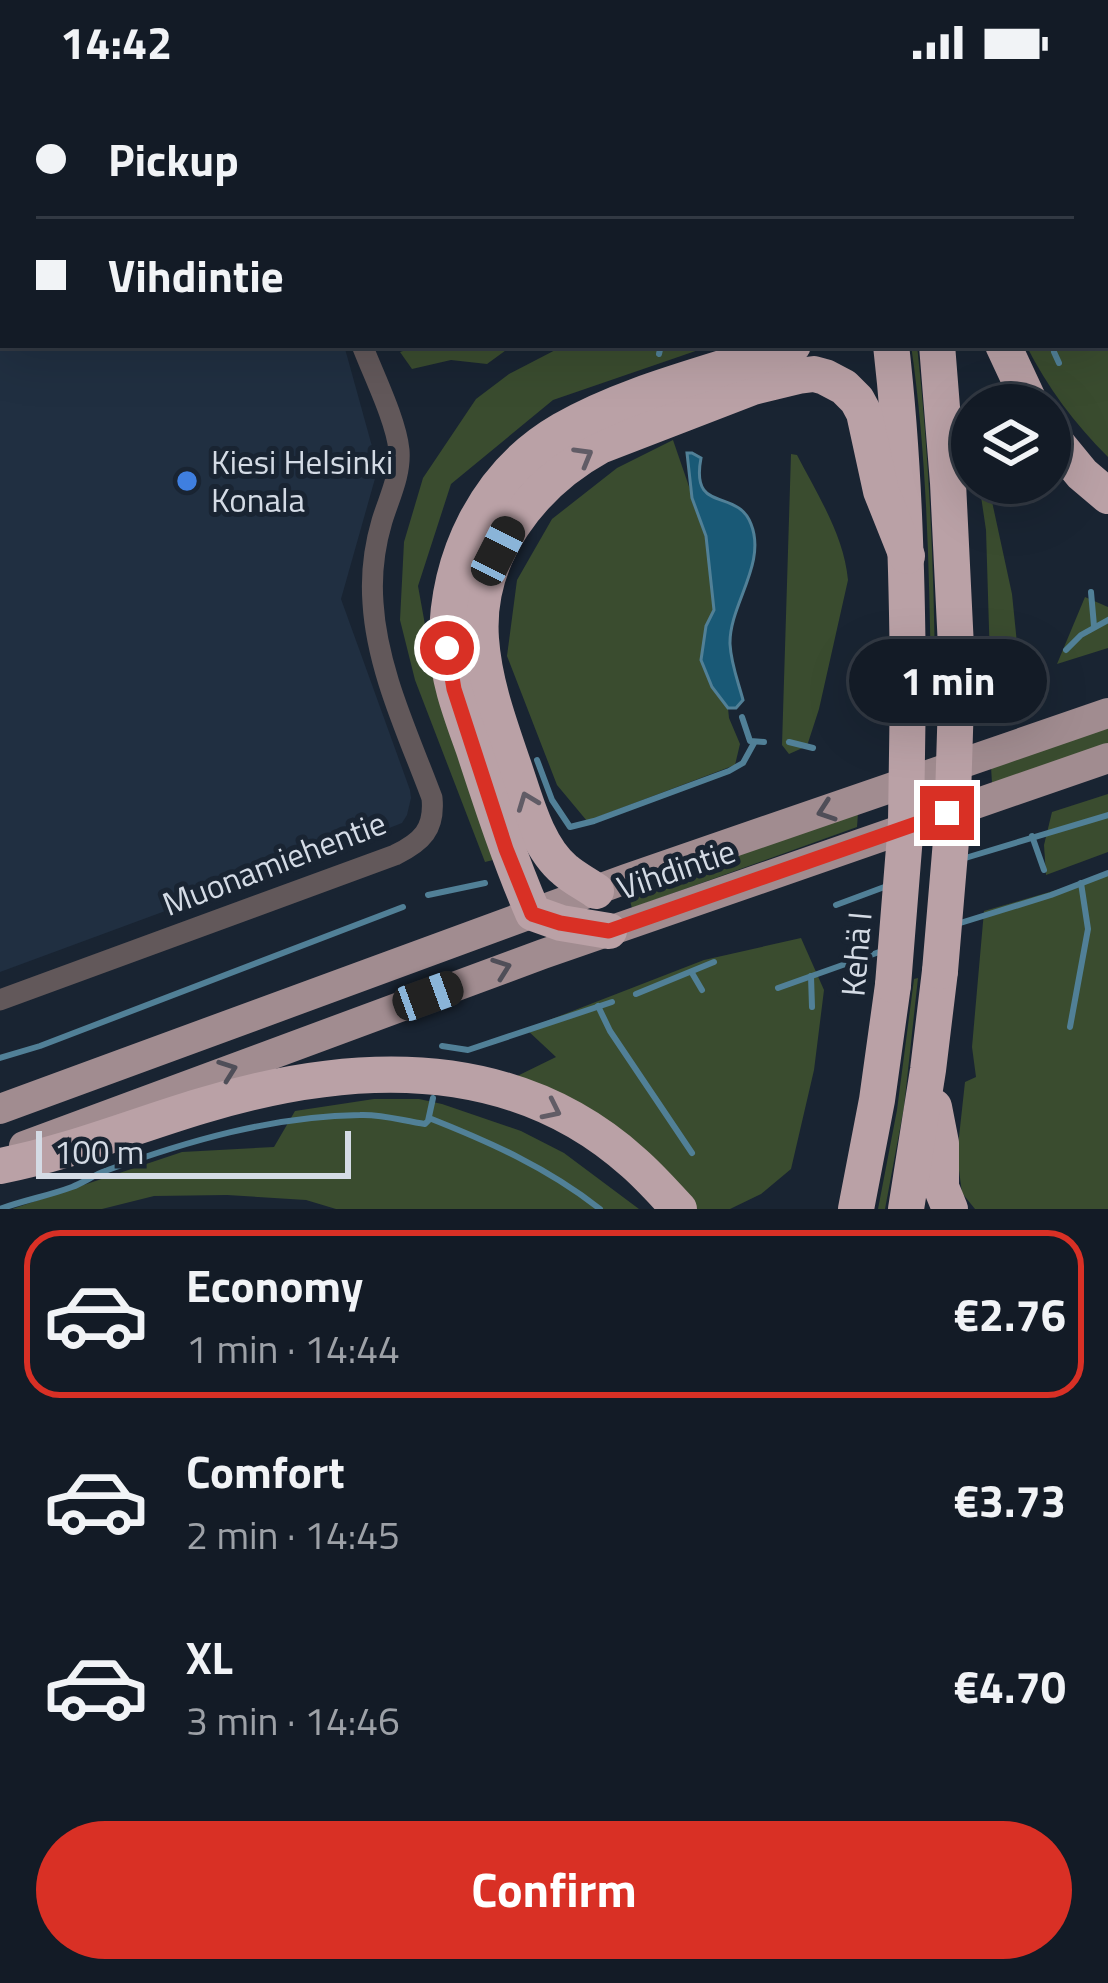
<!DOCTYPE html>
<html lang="en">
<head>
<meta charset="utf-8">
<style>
	body { margin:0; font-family:"Titillium Web",sans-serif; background:#202832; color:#f1f3f6; height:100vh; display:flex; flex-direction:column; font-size:45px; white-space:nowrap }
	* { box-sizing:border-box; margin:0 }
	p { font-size:39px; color:#9da1a7 }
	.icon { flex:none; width:66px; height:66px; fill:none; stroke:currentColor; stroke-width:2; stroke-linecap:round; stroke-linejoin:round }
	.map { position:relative; height:1125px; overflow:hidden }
	.side { display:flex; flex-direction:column; background:#131b26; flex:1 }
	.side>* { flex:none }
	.hud { position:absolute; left:0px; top:0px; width:1110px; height:264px; box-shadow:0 12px 48px #0002,0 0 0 3px #323943; display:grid; align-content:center; height:264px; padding:0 36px; background:#131b26 }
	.buttons { position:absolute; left:951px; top:300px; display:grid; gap:24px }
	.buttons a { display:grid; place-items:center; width:120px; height:120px; border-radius:50%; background:#131b26; box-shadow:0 12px 48px #0002,0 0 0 3px #323943; font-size:60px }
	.scale { position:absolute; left:36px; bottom:30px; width:315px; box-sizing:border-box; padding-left:12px; border:6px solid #d4dbe5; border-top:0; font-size:33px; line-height:42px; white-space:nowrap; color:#d4dbe5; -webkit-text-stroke:9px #192432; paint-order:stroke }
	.end { position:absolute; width:54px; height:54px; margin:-27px; border:15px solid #d93025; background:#fff; box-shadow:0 0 0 6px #fff }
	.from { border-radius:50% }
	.bubble { position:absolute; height:84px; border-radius:42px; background:#131b26; box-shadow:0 12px 48px #0002,0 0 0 3px #323943; font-size:39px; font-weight:700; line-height:84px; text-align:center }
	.car { position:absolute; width:36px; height:72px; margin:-36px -18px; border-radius:15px; box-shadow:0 0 9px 3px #0007; background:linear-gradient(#222 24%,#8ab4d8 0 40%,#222 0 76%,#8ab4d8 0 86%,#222 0) }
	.hud b { display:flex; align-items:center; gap:42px; height:114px; font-size:45px }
	.hud b+b { border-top:3px solid #323943 }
	.hud i { width:30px; height:30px; background:#f1f3f6 }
	ul { padding:21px 0 0; list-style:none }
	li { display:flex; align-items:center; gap:36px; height:168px; margin:0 24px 18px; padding:0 12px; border:6px solid transparent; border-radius:36px }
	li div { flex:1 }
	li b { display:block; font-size:45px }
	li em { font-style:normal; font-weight:700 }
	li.current { border-color:#d93025 }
	li>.icon { width:108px; height:108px; stroke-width:1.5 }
	.primary-button { display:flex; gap:24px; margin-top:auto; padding:24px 36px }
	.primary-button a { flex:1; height:138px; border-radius:72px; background:#d93025; color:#fff; font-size:48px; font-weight:700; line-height:138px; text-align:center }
	.status { display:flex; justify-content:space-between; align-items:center; height:84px; padding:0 60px; background:#131b26; direction:ltr }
	.status svg { height:33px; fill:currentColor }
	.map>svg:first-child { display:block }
</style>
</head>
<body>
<div class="status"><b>14:42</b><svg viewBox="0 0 49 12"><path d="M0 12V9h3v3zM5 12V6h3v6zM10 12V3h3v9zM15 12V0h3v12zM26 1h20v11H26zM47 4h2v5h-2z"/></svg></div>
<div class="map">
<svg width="1108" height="1125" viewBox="0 0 1108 1125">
	<rect width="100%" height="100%" fill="#192432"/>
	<path fill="#202f41" d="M3 163V261H344L378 384 341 515 410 706 411 714 407 731 402 739 374 750 0 888V165Z"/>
	<g fill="#3a4c2f">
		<path d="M956 0H1108V373C1075 340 1047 303 1026 261H1107V3H957Z"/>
		<path d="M421 261H513L487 280 451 276 412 285 400 268Z"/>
		<path d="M565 261H713L553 316 451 400 418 502 437 607 493 776 485 778 415 596 400 536 404 458 423 394 476 315 509 290Z"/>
		<path d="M911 261H917C929 371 934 481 935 591L931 593C929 482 927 371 911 261Z"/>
		<path d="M673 356 706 452 714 527 706 542 712 603 728 624 729 634 740 660 735 681 587 737 557 701 507 572 517 496 552 435 617 384Z"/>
		<path d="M791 370 797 371C817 410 844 451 848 496L819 625 807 662 789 670 782 661Z"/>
		<path d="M979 399H988L1012 510 1020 589 1012 601 991 610 986 446Z"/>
		<path d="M1085 513 1108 523V564L1057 580Z"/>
		<path d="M1108 644V660L992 699 991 683Z"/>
		<path d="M1108 710V768L1046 791 1044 761 1052 728Z"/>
		<path d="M858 729 857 743 632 824 628 810Z"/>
		<path d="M1108 791V1125H975L962 1109 957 1071 965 998 976 993 972 963 984 827Z"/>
		<path d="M801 854 824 906 814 986 791 1085 761 1110 730 1125H693L507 997 556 973 526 945 704 876Z"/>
		<path d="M918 894 904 1023 885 1125H878L897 1026 914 895Z"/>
		<path d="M374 1015H419L442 1020 521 1047 564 1069 639 1125H336L306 1116 227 1111 154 1112 102 1125H12L182 1068 274 1063 295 1027Z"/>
	</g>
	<path fill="#195976" stroke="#518097" stroke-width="3" d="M687 369H692L701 374C690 431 737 403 751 440 767 480 729 521 730 560 731 580 738 597 743 616L736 624H728L712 603 701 576 706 542 714 526 706 452 692 414Z"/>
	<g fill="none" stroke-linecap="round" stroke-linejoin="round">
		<g stroke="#518097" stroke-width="6">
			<path d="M721 0V3"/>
			<path d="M788 0V3"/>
			<path d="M1054 268 1059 279"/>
			<path d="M659 270 661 261"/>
			<path d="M1091 508 1094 542"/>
			<path d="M1066 566 1081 551 1108 536"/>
			<path d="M742 633 750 657 764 658"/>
			<path d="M789 658 813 664"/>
			<path d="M537 676 552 716 570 743 594 737 729 687 743 679 754 659"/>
			<path d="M1032 752 1044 786"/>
			<path d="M962 775 1108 731"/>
			<path d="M428 811 485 799"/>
			<path d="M836 821 887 802"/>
			<path d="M957 840 1051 811 1108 789"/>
			<path d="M692 889 702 906"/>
			<path d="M811 892 812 923"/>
			<path d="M778 904 882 867"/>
			<path d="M636 910 714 878"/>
			<path d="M598 922 610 947 692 1069"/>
			<path d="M1070 943 1088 845 1081 799"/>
			<path d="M442 962 468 966 612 918"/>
			<path d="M0 974 40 962 403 823"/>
			<path d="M429 1034C490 1058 548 1084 600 1125"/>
			<path d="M0 1125C24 1116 48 1112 72 1103 83 1099 94 1091 105 1087 187 1057 273 1032 360 1031 383 1030 403 1037 425 1040L428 1037 433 1014"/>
		</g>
		<g stroke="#62585a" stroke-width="21">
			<path d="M267 0 268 3"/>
			<path d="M156 3 160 0"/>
			<path d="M0 143 3 140"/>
			<path d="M0 916 395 771C422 758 435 745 432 714 409 652 377 586 373 519 371 492 374 464 382 437 389 414 401 391 399 366 396 336 373 290 362 261"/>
		</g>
		<g stroke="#a18c90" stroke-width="30">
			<path d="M0 1025 626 795 1108 629"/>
			<path d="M24 1062 543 870 1108 674"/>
		</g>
		<g stroke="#baa1a6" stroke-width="36">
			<path d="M850 0 851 3"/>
			<path d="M899 0V3"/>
			<path d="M928 0 929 3"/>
			<path d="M891 261C904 374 907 487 908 601"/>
			<path d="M937 261 948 399 957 584"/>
			<path d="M1003 261 1031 321"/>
			<path d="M1050 351 1082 390 1108 412"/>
			<path d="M596 807C586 800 574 794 565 786 536 762 525 714 513 680 499 639 484 598 481 555 475 472 531 400 600 362L753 303 798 292 814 290 825 293 844 303 857 316 864 329 881 407 907 472"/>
			<path d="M609 847 561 839 533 829C510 776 492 721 474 666 462 632 448 597 447 561 446 474 486 390 562 346 632 306 717 288 793 261"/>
			<path d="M934 1023 941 1059V1103L950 1125"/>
			<path d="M0 1082C69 1069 134 1042 201 1022 349 977 511 968 634 1079 650 1093 664 1109 679 1125"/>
			<path d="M856 1125 877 1016 893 901"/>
			<path d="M906 1125 928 986 940 887"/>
		</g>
		<g stroke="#baa1a6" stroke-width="36">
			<path d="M940 887 952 745 957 584"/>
			<path d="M893 901 906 739 908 601"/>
		</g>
	</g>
	<defs><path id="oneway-chevron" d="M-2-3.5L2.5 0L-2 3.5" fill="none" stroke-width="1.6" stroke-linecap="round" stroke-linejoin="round" transform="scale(3)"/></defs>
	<g stroke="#615c66">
		<use href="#oneway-chevron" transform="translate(584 372) rotate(-30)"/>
		<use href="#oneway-chevron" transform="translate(527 717) rotate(-111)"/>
		<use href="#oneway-chevron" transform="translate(552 1026) rotate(26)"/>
	</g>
	<g stroke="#4f4e58">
		<use href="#oneway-chevron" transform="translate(826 727) rotate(161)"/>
		<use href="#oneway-chevron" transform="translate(502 884) rotate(-20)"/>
		<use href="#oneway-chevron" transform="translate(228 986) rotate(-20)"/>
	</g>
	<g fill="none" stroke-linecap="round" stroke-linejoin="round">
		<path stroke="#d93025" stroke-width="15" d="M447 564 454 605 506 765 532 830 560 839 609 847 947 729"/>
	</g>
	<circle fill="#3f7fe0" stroke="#192432" stroke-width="4.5" cx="187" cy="397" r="12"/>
	<g text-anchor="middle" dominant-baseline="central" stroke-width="10" stroke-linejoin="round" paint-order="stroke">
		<g font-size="33" fill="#d4dbe5" stroke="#192432" text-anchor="start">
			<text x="211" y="378">Kiesi Helsinki<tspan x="211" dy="38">Konala</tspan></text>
		</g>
		<g font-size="33" fill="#d4dbe5" stroke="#192432">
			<text transform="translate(274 779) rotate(-21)">Muonamiehentie</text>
			<text transform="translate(676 785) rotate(-19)">Vihdintie</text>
			<text transform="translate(856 870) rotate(-85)">Kehä I</text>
		</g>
	</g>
</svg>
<div class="buttons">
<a><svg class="icon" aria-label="layers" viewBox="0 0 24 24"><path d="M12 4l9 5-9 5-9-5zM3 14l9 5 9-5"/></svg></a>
</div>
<div class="scale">100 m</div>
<i class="end from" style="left:447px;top:564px"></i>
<i class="end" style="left:947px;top:729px"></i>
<div class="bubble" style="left:849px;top:555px;width:198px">1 min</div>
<i class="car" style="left:498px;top:467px;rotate:27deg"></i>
<i class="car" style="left:428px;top:912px;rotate:70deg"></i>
<div class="hud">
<b><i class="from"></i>Pickup</b>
<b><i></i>Vihdintie</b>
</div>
</div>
<section class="side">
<ul>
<li class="current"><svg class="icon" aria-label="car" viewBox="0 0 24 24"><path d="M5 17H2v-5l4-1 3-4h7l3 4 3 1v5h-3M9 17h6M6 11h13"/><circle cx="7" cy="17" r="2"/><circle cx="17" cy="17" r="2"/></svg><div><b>Economy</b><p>1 min · 14:44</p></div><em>€2.76</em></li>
<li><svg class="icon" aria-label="car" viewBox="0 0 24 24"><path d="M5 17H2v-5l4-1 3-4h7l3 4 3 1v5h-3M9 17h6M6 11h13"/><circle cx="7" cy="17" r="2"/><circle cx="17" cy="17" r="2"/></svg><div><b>Comfort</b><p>2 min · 14:45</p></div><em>€3.73</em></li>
<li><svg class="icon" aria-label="car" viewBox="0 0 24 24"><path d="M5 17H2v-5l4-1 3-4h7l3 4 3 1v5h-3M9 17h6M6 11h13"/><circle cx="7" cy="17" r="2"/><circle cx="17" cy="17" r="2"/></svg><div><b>XL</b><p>3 min · 14:46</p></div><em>€4.70</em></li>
</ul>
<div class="primary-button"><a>Confirm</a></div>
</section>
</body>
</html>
